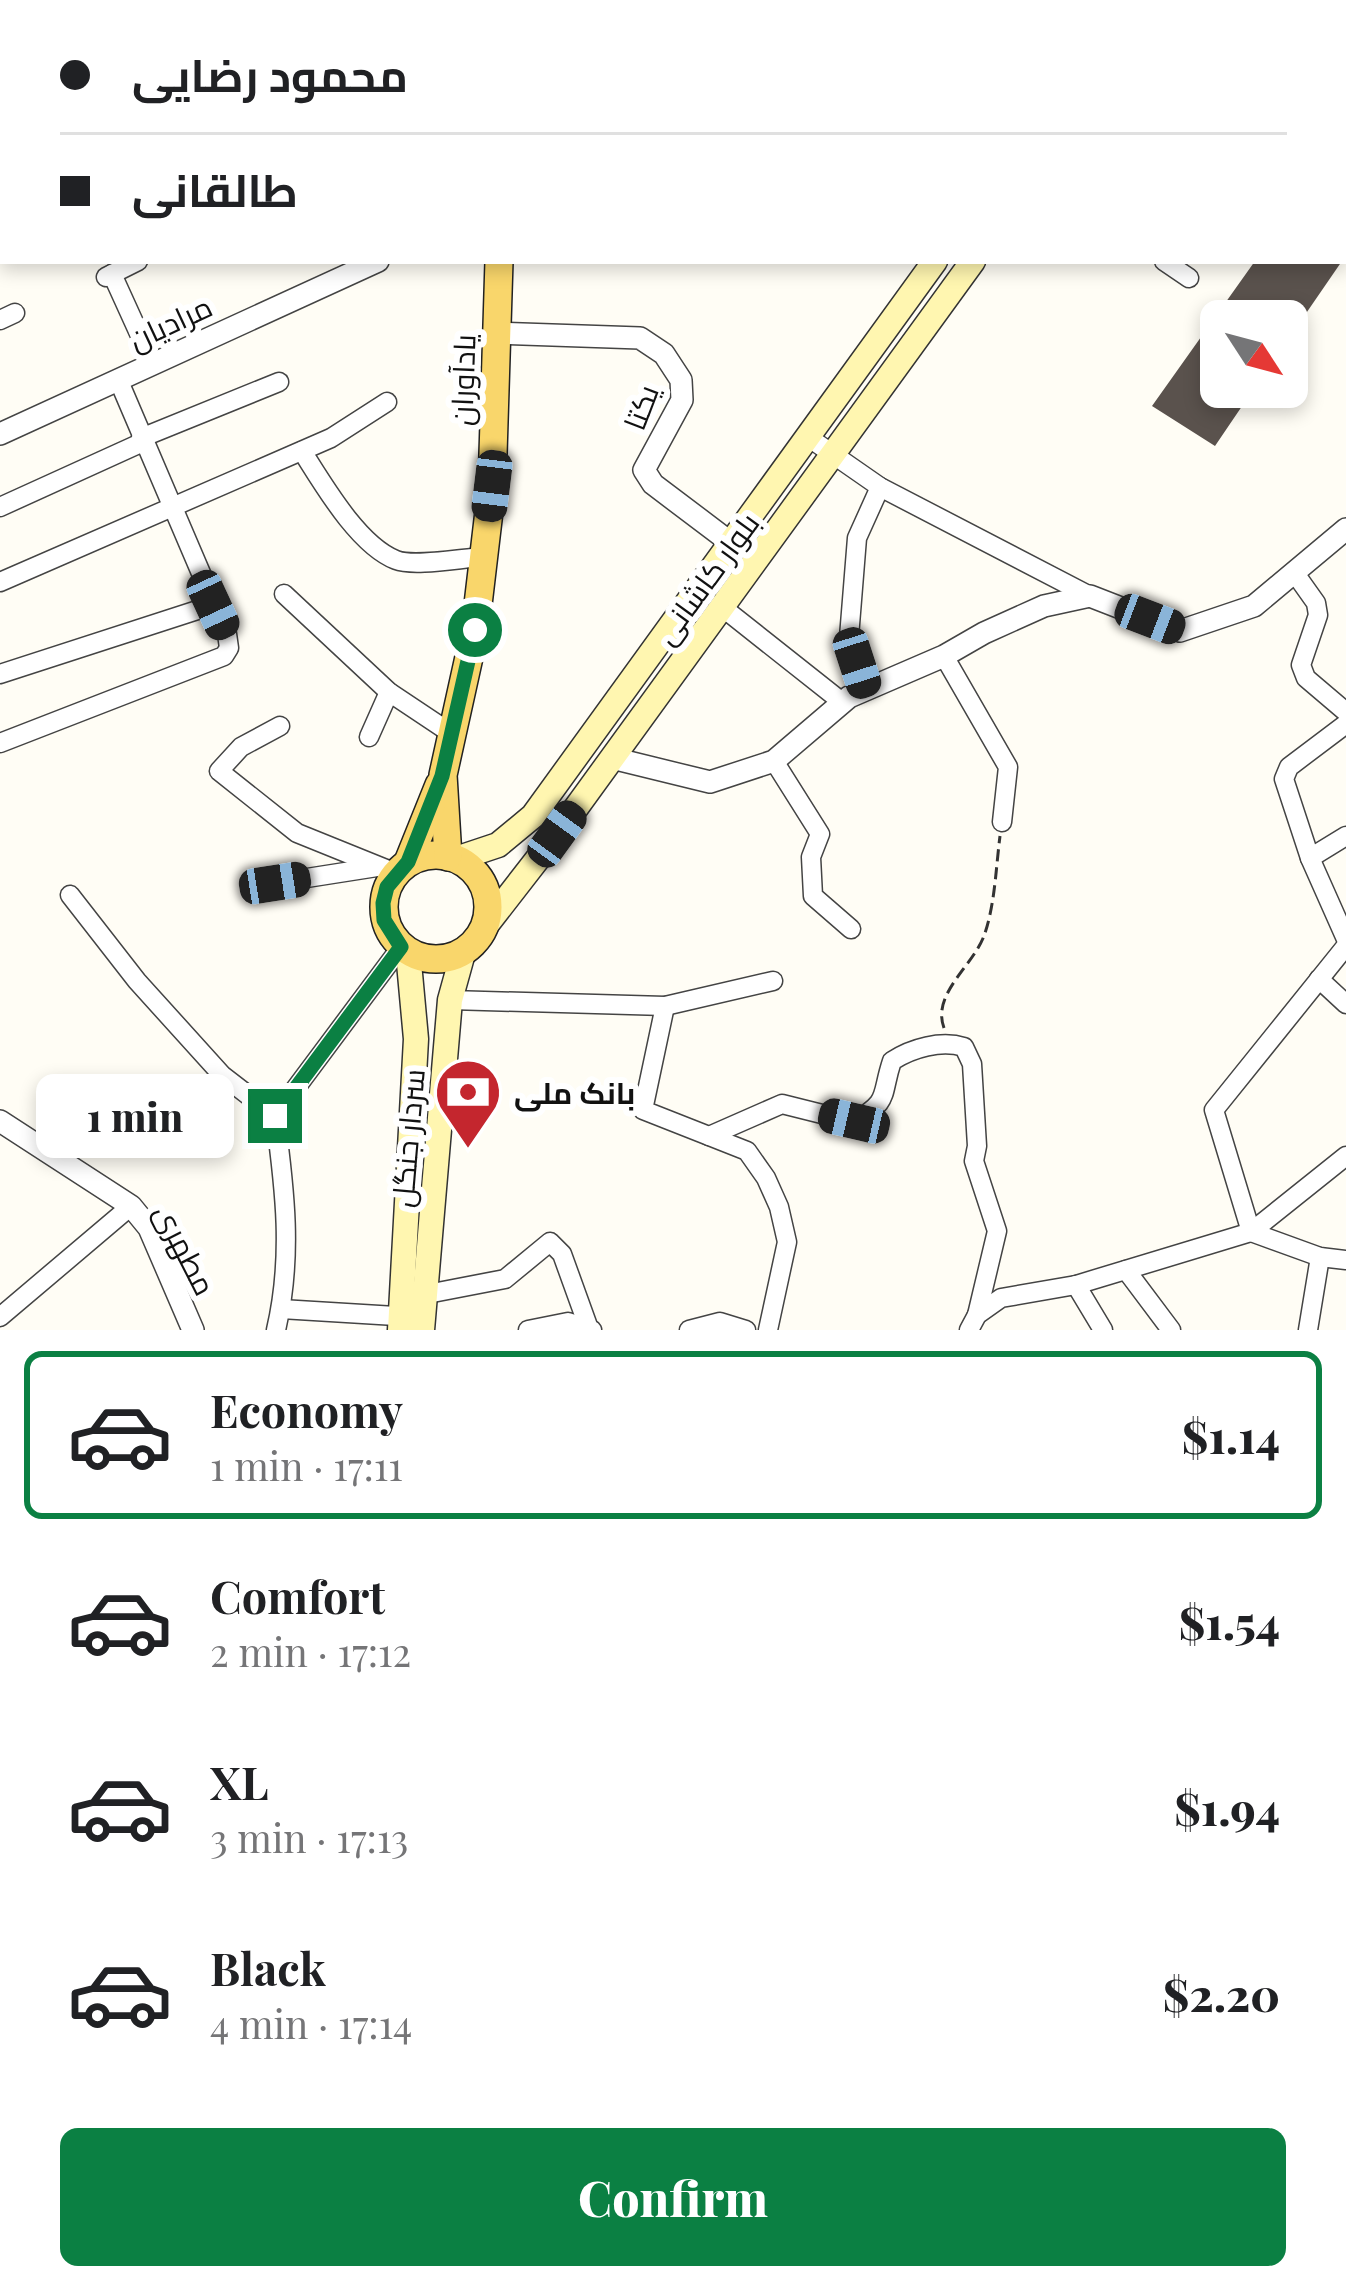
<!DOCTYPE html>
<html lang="en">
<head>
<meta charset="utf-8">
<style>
	body { margin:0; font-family:"Playfair Display",Cairo,serif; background:#f6f6f6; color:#202124; height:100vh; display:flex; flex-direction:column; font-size:45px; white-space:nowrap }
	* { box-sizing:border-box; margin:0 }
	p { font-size:39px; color:#757577 }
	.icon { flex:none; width:66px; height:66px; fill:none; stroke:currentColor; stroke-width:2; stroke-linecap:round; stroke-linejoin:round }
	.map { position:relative; height:1330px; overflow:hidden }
	.drawer { display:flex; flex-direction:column; background:#fff; flex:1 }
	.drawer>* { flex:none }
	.guide { position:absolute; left:0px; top:0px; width:1347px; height:264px; box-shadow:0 6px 18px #0003; display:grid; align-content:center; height:264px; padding:0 60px; background:#fff }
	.needle { width:78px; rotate:126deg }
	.controls { position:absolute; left:1200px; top:300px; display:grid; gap:24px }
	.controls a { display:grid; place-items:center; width:108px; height:108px; border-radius:18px; background:#fff; box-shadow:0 6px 18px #0003; font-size:60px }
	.end { position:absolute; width:54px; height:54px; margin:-27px; border:15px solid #0b8043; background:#fff; box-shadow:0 0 0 6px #fff }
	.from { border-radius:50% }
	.bubble { position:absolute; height:84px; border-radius:18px; background:#fff; box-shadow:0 6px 18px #0003; font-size:39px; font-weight:800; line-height:84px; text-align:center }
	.car { position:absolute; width:36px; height:72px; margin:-36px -18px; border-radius:15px; box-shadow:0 0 9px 3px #0007; background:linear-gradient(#222 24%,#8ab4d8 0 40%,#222 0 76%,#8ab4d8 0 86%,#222 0) }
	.guide b { display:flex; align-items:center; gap:42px; height:114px; font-size:45px }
	.guide b+b { border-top:3px solid #e0e0e0 }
	.guide i { width:30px; height:30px; background:#202124 }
	ul { padding:21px 0 0; list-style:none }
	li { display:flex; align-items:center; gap:36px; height:168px; margin:0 24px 18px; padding:0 36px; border:6px solid transparent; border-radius:18px }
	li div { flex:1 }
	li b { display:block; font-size:45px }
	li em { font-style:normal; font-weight:800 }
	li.active { border-color:#0b8043 }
	li>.icon { width:108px; height:108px; stroke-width:1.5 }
	.primary-button { display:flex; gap:24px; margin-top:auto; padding:24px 60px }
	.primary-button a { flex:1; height:138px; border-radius:18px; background:#0b8043; color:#fff; font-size:48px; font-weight:800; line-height:138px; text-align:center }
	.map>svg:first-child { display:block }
</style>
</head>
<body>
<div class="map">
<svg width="1346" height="1330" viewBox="0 0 1346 1330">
	<rect width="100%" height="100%" fill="#fffdf5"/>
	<path fill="#5a524d" d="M1255 261H1342L1287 341V321H1221V387H1255L1215 446 1152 406Z"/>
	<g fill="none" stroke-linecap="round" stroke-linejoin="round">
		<g stroke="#444" stroke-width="21">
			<g id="minor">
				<path d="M196 0 199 3"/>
				<path d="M830 0 833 3"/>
				<path d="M1344 148 1346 149"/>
				<path d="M1164 261 1189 278"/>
				<path d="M112 274 152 362"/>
				<path d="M106 277 138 261"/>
				<path d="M0 320 15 313"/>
				<path d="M808 437 880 487 1090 596"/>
				<path d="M141 438 279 382"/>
				<path d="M302 451C323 484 358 545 396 560 414 567 462 558 483 557"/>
				<path d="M0 507 143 442"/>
				<path d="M1294 572 1316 603 1318 615 1301 665 1306 678 1346 712"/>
				<path d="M0 582 331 438 387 402"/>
				<path d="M284 594 389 692 452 734"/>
				<path d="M722 607 842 702"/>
				<path d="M944 656 1008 767 1002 822"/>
				<path d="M0 674 213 605"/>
				<path d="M865 689 849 637 857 538 880 487"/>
				<path d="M1346 724 1289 767 1284 779 1310 858 1346 939"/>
				<path d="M280 726 241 747 219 771 297 833 396 873"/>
				<path d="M369 737 389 692"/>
				<path d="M0 743 224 656 229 648 227 634 118 379"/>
				<path d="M774 761 820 834 811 857 813 896 851 929"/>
				<path d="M1310 858 1346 836"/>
				<path d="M275 883 377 867"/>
				<path d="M70 895 137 981 222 1075 275 1116"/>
				<path d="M1319 979 1346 1004"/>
				<path d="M450 1000 665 1006 773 981"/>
				<path d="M665 1006 643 1110 709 1136 782 1104 854 1122C891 1100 880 1097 892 1061 912 1048 941 1040 964 1047L972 1064 977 1146 974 1161 997 1231 977 1315"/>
				<path d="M709 1136 747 1151 766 1178 779 1207 787 1242 768 1330"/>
				<path d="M1251 1232 1214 1110 1346 946"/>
				<path d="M1251 1232 1320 1257 1346 1260"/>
				<path d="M1126 1270 1171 1330"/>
				<path d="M1076 1285 1103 1330"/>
				<path d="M422 1295 505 1279 550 1242 562 1254 588 1326"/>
				<path d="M281 1309 412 1317"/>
				<path d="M0 1317 131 1206"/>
				<path d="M276 1330C293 1257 285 1190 275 1116L401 947"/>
				<path d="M528 1330 568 1322 592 1330"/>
				<path d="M689 1330 720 1322 746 1330"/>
				<path d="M969 1330 977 1315 1001 1298 1076 1285 1251 1232 1346 1156"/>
				<path d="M1308 1330 1320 1257"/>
			</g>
		</g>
		<g stroke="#444" stroke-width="24">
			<g id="tertiary">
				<path d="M497 333 640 338 664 354 681 380 682 400 644 470 653 484 731 543"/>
				<path d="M0 434 378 261"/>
				<path d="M612 758 710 782 774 761 849 697 944 656 984 633 1044 606 1090 596 1180 631 1254 606 1346 529"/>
				<path d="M0 1121 131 1206 149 1228 193 1330"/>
			</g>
		</g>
		<g stroke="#333" stroke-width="27">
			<g id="secondary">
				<path d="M1123 3 1125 0"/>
				<path d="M1160 3 1162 0"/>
				<path d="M456 859 498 845 533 816 935 261"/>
				<path d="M484 928 557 834 973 261"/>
				<path d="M400 1330 416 1039 408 952"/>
				<path d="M422 1330 450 1000 463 953"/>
			</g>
		</g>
		<g stroke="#222" stroke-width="30">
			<g id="primary">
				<path d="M494 0 495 3"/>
				<circle cx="436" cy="907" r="52"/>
				<path d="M448 857 443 775 475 630 492 486 499 261"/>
				<path d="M408 862 439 785"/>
			</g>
		</g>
		<path stroke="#333" stroke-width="3" stroke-dasharray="12 6" stroke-linecap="butt" d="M944 1028C931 993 975 965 985 933 995 903 996 867 1000 836"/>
		<use href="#minor" stroke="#fff" stroke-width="18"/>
		<use href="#tertiary" stroke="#fff" stroke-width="21"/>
		<use href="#secondary" stroke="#fff6b0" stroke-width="24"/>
		<use href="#primary" stroke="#f9d66b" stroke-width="27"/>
	</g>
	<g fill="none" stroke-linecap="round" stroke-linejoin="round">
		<path stroke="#0b8043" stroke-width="15" d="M275 1116 401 947 384 920 383 903 387 887 408 862 442 776 475 630"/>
	</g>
	<defs>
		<g id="bank-pin" transform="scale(3.45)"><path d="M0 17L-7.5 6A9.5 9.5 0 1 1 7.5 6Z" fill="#c4262e" stroke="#fff"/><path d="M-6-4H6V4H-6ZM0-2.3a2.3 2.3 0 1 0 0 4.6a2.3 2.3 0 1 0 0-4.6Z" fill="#fff"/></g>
	</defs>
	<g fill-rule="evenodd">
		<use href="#bank-pin" x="468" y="1092"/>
	</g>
	<g text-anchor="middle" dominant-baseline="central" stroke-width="12" stroke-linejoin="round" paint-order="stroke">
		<g font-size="30" fill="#111" stroke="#fff">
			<text transform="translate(170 322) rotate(-25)">مرادیان</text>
			<text transform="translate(462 380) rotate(-88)">یادآوران</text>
			<text transform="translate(640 407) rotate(-69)">یکتا</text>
			<text transform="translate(706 578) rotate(-54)">بلوار کاشانی</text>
			<text transform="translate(407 1138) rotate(-85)">سردار جنگل</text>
			<text transform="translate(186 1249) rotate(63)">مطهری</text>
		</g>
		<g font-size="30" font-weight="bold" fill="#111" stroke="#fff" text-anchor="start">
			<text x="514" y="1092">بانک ملی</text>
		</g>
	</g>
</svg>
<div class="controls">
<a><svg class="needle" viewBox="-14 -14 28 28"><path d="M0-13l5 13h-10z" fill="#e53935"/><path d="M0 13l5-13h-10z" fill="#757577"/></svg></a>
</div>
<i class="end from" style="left:475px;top:630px"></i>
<i class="end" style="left:275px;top:1116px"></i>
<div class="bubble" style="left:36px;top:1074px;width:198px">1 min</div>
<i class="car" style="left:492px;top:486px;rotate:187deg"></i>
<i class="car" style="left:213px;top:605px;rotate:155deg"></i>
<i class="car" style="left:1150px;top:619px;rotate:111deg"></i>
<i class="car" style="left:857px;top:663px;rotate:162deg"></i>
<i class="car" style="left:557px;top:834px;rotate:36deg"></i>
<i class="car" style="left:275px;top:883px;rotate:81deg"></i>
<i class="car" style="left:854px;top:1121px;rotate:283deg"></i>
<div class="guide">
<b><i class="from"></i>محمود رضایی</b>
<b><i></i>طالقانی</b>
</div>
</div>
<section class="drawer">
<ul>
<li class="active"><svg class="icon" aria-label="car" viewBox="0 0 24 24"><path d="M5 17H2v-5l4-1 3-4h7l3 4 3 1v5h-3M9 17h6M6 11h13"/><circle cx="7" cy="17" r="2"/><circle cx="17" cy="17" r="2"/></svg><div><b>Economy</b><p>1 min · 17:11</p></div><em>$1.14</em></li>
<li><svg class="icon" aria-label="car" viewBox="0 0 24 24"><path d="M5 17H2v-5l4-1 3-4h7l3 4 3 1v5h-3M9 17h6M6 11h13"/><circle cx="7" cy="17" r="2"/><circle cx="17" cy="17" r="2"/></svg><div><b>Comfort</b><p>2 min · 17:12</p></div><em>$1.54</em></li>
<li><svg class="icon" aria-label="car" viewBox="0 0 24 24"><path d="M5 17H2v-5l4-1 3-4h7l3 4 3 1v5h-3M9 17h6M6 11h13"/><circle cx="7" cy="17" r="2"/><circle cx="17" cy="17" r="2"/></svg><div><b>XL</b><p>3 min · 17:13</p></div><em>$1.94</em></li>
<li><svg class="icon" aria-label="car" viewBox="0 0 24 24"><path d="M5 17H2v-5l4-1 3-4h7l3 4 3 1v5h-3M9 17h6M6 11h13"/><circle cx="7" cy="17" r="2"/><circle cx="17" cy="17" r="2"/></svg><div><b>Black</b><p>4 min · 17:14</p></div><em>$2.20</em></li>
</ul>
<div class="primary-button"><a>Confirm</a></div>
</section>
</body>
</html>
